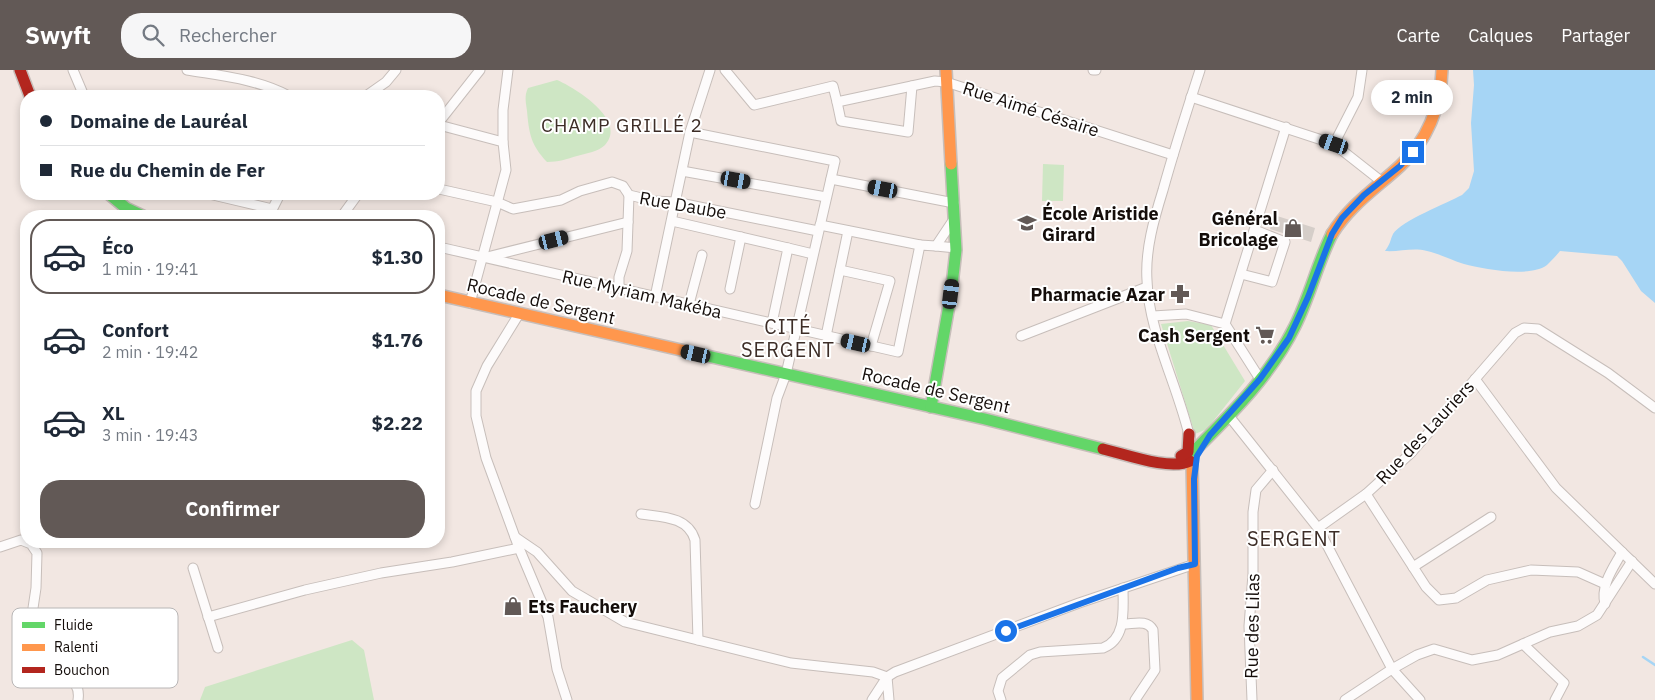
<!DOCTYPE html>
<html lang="fr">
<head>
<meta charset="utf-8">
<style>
	body { margin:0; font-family:"IBM Plex Sans",sans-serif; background:#f6f6f7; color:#1f2937; height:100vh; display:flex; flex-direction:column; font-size:19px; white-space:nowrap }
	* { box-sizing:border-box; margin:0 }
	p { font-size:16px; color:#747a83 }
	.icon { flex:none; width:28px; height:28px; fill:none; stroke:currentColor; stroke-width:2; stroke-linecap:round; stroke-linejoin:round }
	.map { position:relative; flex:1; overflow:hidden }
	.drawer { position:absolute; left:20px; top:140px; width:425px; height:338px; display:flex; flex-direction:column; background:#fff; border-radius:20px; box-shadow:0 2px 8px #0003 }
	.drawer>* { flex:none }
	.hud { position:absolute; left:20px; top:20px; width:425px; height:110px; border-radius:20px; box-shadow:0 2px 8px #0003; display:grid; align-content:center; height:110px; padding:0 20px; background:#fff }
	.end { position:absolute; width:22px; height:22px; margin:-11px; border:6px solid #1a73e8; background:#fff; box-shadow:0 0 0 2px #fff }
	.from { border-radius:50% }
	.bubble { position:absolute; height:35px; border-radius:18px; background:#fff; box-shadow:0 2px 8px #0003; font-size:16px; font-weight:700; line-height:35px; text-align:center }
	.car { position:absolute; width:15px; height:30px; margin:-15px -8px; border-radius:6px; box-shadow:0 0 4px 1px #0007; background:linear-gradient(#222 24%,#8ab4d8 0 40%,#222 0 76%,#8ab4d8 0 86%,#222 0) }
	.hud b { display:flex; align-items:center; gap:18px; height:48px; font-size:19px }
	.hud b+b { border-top:1px solid #e0e1e3 }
	.hud i { width:12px; height:12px; background:#1f2937 }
	ul { padding:9px 0 0; list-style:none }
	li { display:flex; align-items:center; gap:15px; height:75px; margin:0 10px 8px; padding:0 10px; border:2px solid transparent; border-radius:20px }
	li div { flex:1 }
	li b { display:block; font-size:19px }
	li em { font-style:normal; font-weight:700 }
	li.selected { border-color:#625956 }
	li>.icon { width:45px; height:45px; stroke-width:1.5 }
	.primary-button { display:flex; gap:10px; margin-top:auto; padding:10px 20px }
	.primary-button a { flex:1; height:58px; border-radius:20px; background:#625956; color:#fff; font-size:20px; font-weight:700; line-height:58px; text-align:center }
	header { display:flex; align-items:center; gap:30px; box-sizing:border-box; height:70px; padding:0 25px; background:#625956; color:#fff }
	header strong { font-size:24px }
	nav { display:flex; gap:28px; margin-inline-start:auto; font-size:18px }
	.search { width:350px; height:45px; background:#f6f6f7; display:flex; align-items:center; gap:12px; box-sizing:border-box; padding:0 18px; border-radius:20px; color:#747a83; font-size:19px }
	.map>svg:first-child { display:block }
</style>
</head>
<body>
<header>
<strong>Swyft</strong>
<div class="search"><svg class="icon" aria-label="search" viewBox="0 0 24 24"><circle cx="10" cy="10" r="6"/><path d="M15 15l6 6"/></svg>Rechercher</div>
<nav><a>Carte</a><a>Calques</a><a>Partager</a></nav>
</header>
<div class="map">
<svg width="1655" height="630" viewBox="0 0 1655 630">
	<rect width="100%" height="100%" fill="#f2e7e2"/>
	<g fill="#cee6c4">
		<path d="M557 10C576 18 628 51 605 75 598 82 587 83 577 86 567 89 558 92 547 92 531 75 529 64 527 41 526 32 524 26 528 18Z"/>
		<path d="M1043 94 1064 95 1063 131H1042Z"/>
		<path d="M1188 251 1211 255 1245 311 1207 359 1195 364 1161 254Z"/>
		<path d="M352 570 364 580 374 630H200L205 617Z"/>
	</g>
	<path fill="#a6d5f5" d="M1473 0H1655V233L1641 221 1622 191 1617 186 1560 181C1556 186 1551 191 1547 195 1530 208 1483 199 1464 194 1451 190 1440 184 1427 181 1413 177 1400 182 1385 181 1391 173 1390 170 1393 164 1401 151 1447 133 1462 125L1469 118 1474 101 1471 53 1474 15Z"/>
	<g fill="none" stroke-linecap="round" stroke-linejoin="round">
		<path stroke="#a6d5f5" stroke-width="2.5" d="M1643 587 1655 595"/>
	</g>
	<path fill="#d5cec9" d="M1274 145 1315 158 1311 172 1270 159Z"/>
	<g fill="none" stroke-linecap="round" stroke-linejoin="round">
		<g stroke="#c7beba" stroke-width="11">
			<g id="street">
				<path d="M73 0 84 26"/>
				<path d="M187 0C222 6 257 9 289 26"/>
				<path d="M725 0 754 35 833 16 837 32 935 11 946 12 1173 85"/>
				<path d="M1093 0H1096"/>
				<path d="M106 26H109"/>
				<path d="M366 26 386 12 396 0"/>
				<path d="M1191 27 1334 74 1381 111"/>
				<path d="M837 32 841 51 908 62 912 16"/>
				<path d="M439 52 480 0"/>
				<path d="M439 55 503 72 506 100 470 233"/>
				<path d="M690 62 835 91 786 304 777 328 755 434"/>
				<path d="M503 72V40L508 0"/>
				<path d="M1334 74 1358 27 1362 0"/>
				<path d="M682 101 826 127"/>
				<path d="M831 109 954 133"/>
				<path d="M439 119 497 132 513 139 561 130 580 121 612 112 623 116 629 125 654 131 675 132 818 161"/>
				<path d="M209 124 272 139"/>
				<path d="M269 146 280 124"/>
				<path d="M342 146 358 124"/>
				<path d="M672 151 788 178 772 253"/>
				<path d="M820 155 920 175"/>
				<path d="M936 176 956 178"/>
				<path d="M439 177 898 282 920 175 936 176 954 149"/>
				<path d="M788 178 813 184"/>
				<path d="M487 187 628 152"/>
				<path d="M840 200 890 211 871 276"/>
				<path d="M1241 204 1272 212 1285 172 1255 160"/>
				<path d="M619 218V207L627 181 629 125"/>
				<path d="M730 219 741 167"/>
				<path d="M655 227 690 62 710 0"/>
				<path d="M689 234 702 185"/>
				<path d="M519 244 487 296 476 321V346L486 388 519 478 548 547 557 599 567 630"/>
				<path d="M1153 246 1186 244 1225 254"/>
				<path d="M826 266 848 161"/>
				<path d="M1021 266 1147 217"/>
				<path d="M1260 309 1225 254 1286 57"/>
				<path d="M1475 309 1556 418 1655 514"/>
				<path d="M1229 346 1318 458 1392 599 1420 630"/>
				<path d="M1190 369C1179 318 1148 261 1147 210 1145 180 1154 149 1163 120 1174 80 1187 40 1200 0"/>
				<path d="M1366 424 1426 517 1439 530 1456 528 1487 510 1531 500 1578 502 1605 514"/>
				<path d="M641 444C661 447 688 446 695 470L698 570"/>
				<path d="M1318 458 1366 424 1411 383 1515 263 1524 258 1538 259 1608 303 1655 338"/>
				<path d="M515 467 537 482 572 521 625 552 791 593 873 602 887 607 889 630"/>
				<path d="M0 477 21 470 31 474 37 483 36 518 27 578 30 590 36 598C55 601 82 605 78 630"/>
				<path d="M1413 497 1491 447"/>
				<path d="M193 498 218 578"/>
				<path d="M1605 534C1600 515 1614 497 1622 482"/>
				<path d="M208 547 305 520 381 503 452 492 519 478"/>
				<path d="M1123 554C1134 554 1147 549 1153 560L1155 600 1135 630"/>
				<path d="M1523 574 1564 613 1555 630"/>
				<path d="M872 630 887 607 895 602 1079 533 1195 494"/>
				<path d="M1001 630 998 621 1002 608 1030 585 1040 582 1103 578C1127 569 1123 538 1123 518"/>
				<path d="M1252 630 1249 556 1253 504V442L1256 420 1273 400"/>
				<path d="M1345 630 1392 599 1417 585 1434 579 1472 590 1498 585 1550 562 1578 556 1597 545 1632 491"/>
			</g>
		</g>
		<g stroke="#c7beba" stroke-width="14">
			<g id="fast">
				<path d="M109 124 126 138 143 146"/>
				<path d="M703 285 985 349 1103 379"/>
				<path d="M931 337 951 224 956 180 951 94"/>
				<path d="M1194 381C1232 343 1271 305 1295 256 1310 226 1317 194 1332 164"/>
			</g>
		</g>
		<g stroke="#c7beba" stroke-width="14">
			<g id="slow">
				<path d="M946 0 951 94"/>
				<path d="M1332 164C1350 135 1375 119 1400 96 1427 71 1441 37 1442 0"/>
				<path d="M439 225 703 285"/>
				<path d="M1192 394 1197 630"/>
			</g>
		</g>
		<g stroke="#c7beba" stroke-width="14">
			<g id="jam">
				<path d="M20 0 30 26"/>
				<path d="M1103 379C1125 384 1170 401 1190 391"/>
				<path d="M1181 386 1188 382 1189 364"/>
			</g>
		</g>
		<use href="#street" stroke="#fdfbfb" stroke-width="9"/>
		<use href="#fast" stroke="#63d668" stroke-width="11"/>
		<use href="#slow" stroke="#ff974d" stroke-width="11"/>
		<use href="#jam" stroke="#b3261e" stroke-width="11"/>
	</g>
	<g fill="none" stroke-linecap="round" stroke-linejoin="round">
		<path stroke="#1a73e8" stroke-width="6" d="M1006 561 1178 498 1195 494 1194 409 1197 386 1210 365 1260 309 1289 268 1308 227 1332 164 1342 148 1364 125 1400 96 1413 82"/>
	</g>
	<defs>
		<g id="school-bare" transform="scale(1.5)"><path d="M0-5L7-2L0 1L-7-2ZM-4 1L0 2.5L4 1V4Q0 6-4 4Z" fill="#625956" stroke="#fff" stroke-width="2.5" paint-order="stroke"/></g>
		<g id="shop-bare" transform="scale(1.5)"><path d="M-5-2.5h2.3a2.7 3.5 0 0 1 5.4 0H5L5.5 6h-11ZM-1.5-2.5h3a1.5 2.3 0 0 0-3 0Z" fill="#625956" stroke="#fff" stroke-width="2.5" paint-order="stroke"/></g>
		<g id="pharmacy-bare" transform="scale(1.5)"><path d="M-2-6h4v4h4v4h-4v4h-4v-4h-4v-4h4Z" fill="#625956" stroke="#fff" stroke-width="2.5" paint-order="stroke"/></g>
		<g id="supermarket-bare" transform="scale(1.5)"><path d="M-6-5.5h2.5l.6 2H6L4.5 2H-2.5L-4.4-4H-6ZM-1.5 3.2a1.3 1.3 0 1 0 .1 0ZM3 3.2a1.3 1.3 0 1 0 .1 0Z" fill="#625956" stroke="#fff" stroke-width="2.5" paint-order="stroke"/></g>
	</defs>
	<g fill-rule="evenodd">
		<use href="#school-bare" x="1027" y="153"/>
		<use href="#shop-bare" x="1293" y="158"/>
		<use href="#pharmacy-bare" x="1180" y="224"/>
		<use href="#supermarket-bare" x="1265" y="265"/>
		<use href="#shop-bare" x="513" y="536"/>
	</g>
	<g text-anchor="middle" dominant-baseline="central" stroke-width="4" stroke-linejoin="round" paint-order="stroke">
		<g font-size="18" fill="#140d0a" stroke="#fff">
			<text transform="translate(1031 39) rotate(18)">Rue Aimé Césaire</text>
			<text transform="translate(683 135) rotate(10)">Rue Daube</text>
			<text transform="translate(642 224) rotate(13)">Rue Myriam Makéba</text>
			<text transform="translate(541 231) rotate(13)">Rocade de Sergent</text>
			<text transform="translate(936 320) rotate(13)">Rocade de Sergent</text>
			<text transform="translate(1425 362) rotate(-47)">Rue des Lauriers</text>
			<text transform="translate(1252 556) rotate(-89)">Rue des Lilas</text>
		</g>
		<g font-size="18" font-weight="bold" fill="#140d0a" stroke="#fff" text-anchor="end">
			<text x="1042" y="143" text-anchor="start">École Aristide<tspan x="1042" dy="21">Girard</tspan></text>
			<text x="1278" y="148">Général<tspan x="1278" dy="21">Bricolage</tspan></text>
			<text x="1165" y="224">Pharmacie Azar</text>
			<text x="1250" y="265">Cash Sergent</text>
			<text x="528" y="536" text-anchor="start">Ets Fauchery</text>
		</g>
		<g font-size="19" letter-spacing="1" fill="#3d2d27" stroke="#fff">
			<text x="622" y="55">CHAMP GRILLÉ 2</text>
		</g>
		<g font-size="20" letter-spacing="1" fill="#3d2d27" stroke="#fff">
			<text x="788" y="256">CITÉ<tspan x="788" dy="23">SERGENT</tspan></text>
			<text x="1294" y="468">SERGENT</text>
		</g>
	</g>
	<rect x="12" y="538" width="166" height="80" rx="8" fill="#fff" stroke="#b8b6b6" stroke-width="1"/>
	<rect x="22" y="552" width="23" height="6" fill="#63d668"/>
	<rect x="22" y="574" width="23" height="7" fill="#ff974d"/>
	<rect x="22" y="597" width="23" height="6" fill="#b3261e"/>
	<g font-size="14" fill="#140d0a">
		<text x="54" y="560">Fluide</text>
		<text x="54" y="582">Ralenti</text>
		<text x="54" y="605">Bouchon</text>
	</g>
</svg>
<i class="end from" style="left:1006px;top:561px"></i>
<i class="end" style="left:1413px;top:82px"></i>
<div class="bubble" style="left:1371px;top:10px;width:82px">2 min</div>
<i class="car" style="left:1334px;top:74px;rotate:289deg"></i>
<i class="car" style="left:736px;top:110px;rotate:100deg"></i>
<i class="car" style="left:883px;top:119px;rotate:281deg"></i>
<i class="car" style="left:554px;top:170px;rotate:76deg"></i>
<i class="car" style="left:951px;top:224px;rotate:7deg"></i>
<i class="car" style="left:856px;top:273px;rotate:283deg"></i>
<i class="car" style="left:696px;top:284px;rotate:283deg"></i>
<div class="hud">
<b><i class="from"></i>Domaine de Lauréal</b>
<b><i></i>Rue du Chemin de Fer</b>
</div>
<section class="drawer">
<ul>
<li class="selected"><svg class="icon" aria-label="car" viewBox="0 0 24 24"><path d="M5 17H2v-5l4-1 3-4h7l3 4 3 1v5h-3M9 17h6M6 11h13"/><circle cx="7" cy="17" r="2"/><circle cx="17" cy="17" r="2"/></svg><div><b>Éco</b><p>1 min · 19:41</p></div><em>$1.30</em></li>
<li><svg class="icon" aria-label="car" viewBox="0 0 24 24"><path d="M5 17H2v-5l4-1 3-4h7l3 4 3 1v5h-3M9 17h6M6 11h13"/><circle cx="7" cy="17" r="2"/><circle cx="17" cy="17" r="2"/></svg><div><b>Confort</b><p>2 min · 19:42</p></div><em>$1.76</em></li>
<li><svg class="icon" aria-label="car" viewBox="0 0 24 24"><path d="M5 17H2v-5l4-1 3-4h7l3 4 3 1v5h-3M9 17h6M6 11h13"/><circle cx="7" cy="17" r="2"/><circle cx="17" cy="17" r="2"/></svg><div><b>XL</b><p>3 min · 19:43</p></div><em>$2.22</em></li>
</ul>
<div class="primary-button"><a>Confirmer</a></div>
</section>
</div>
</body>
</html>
